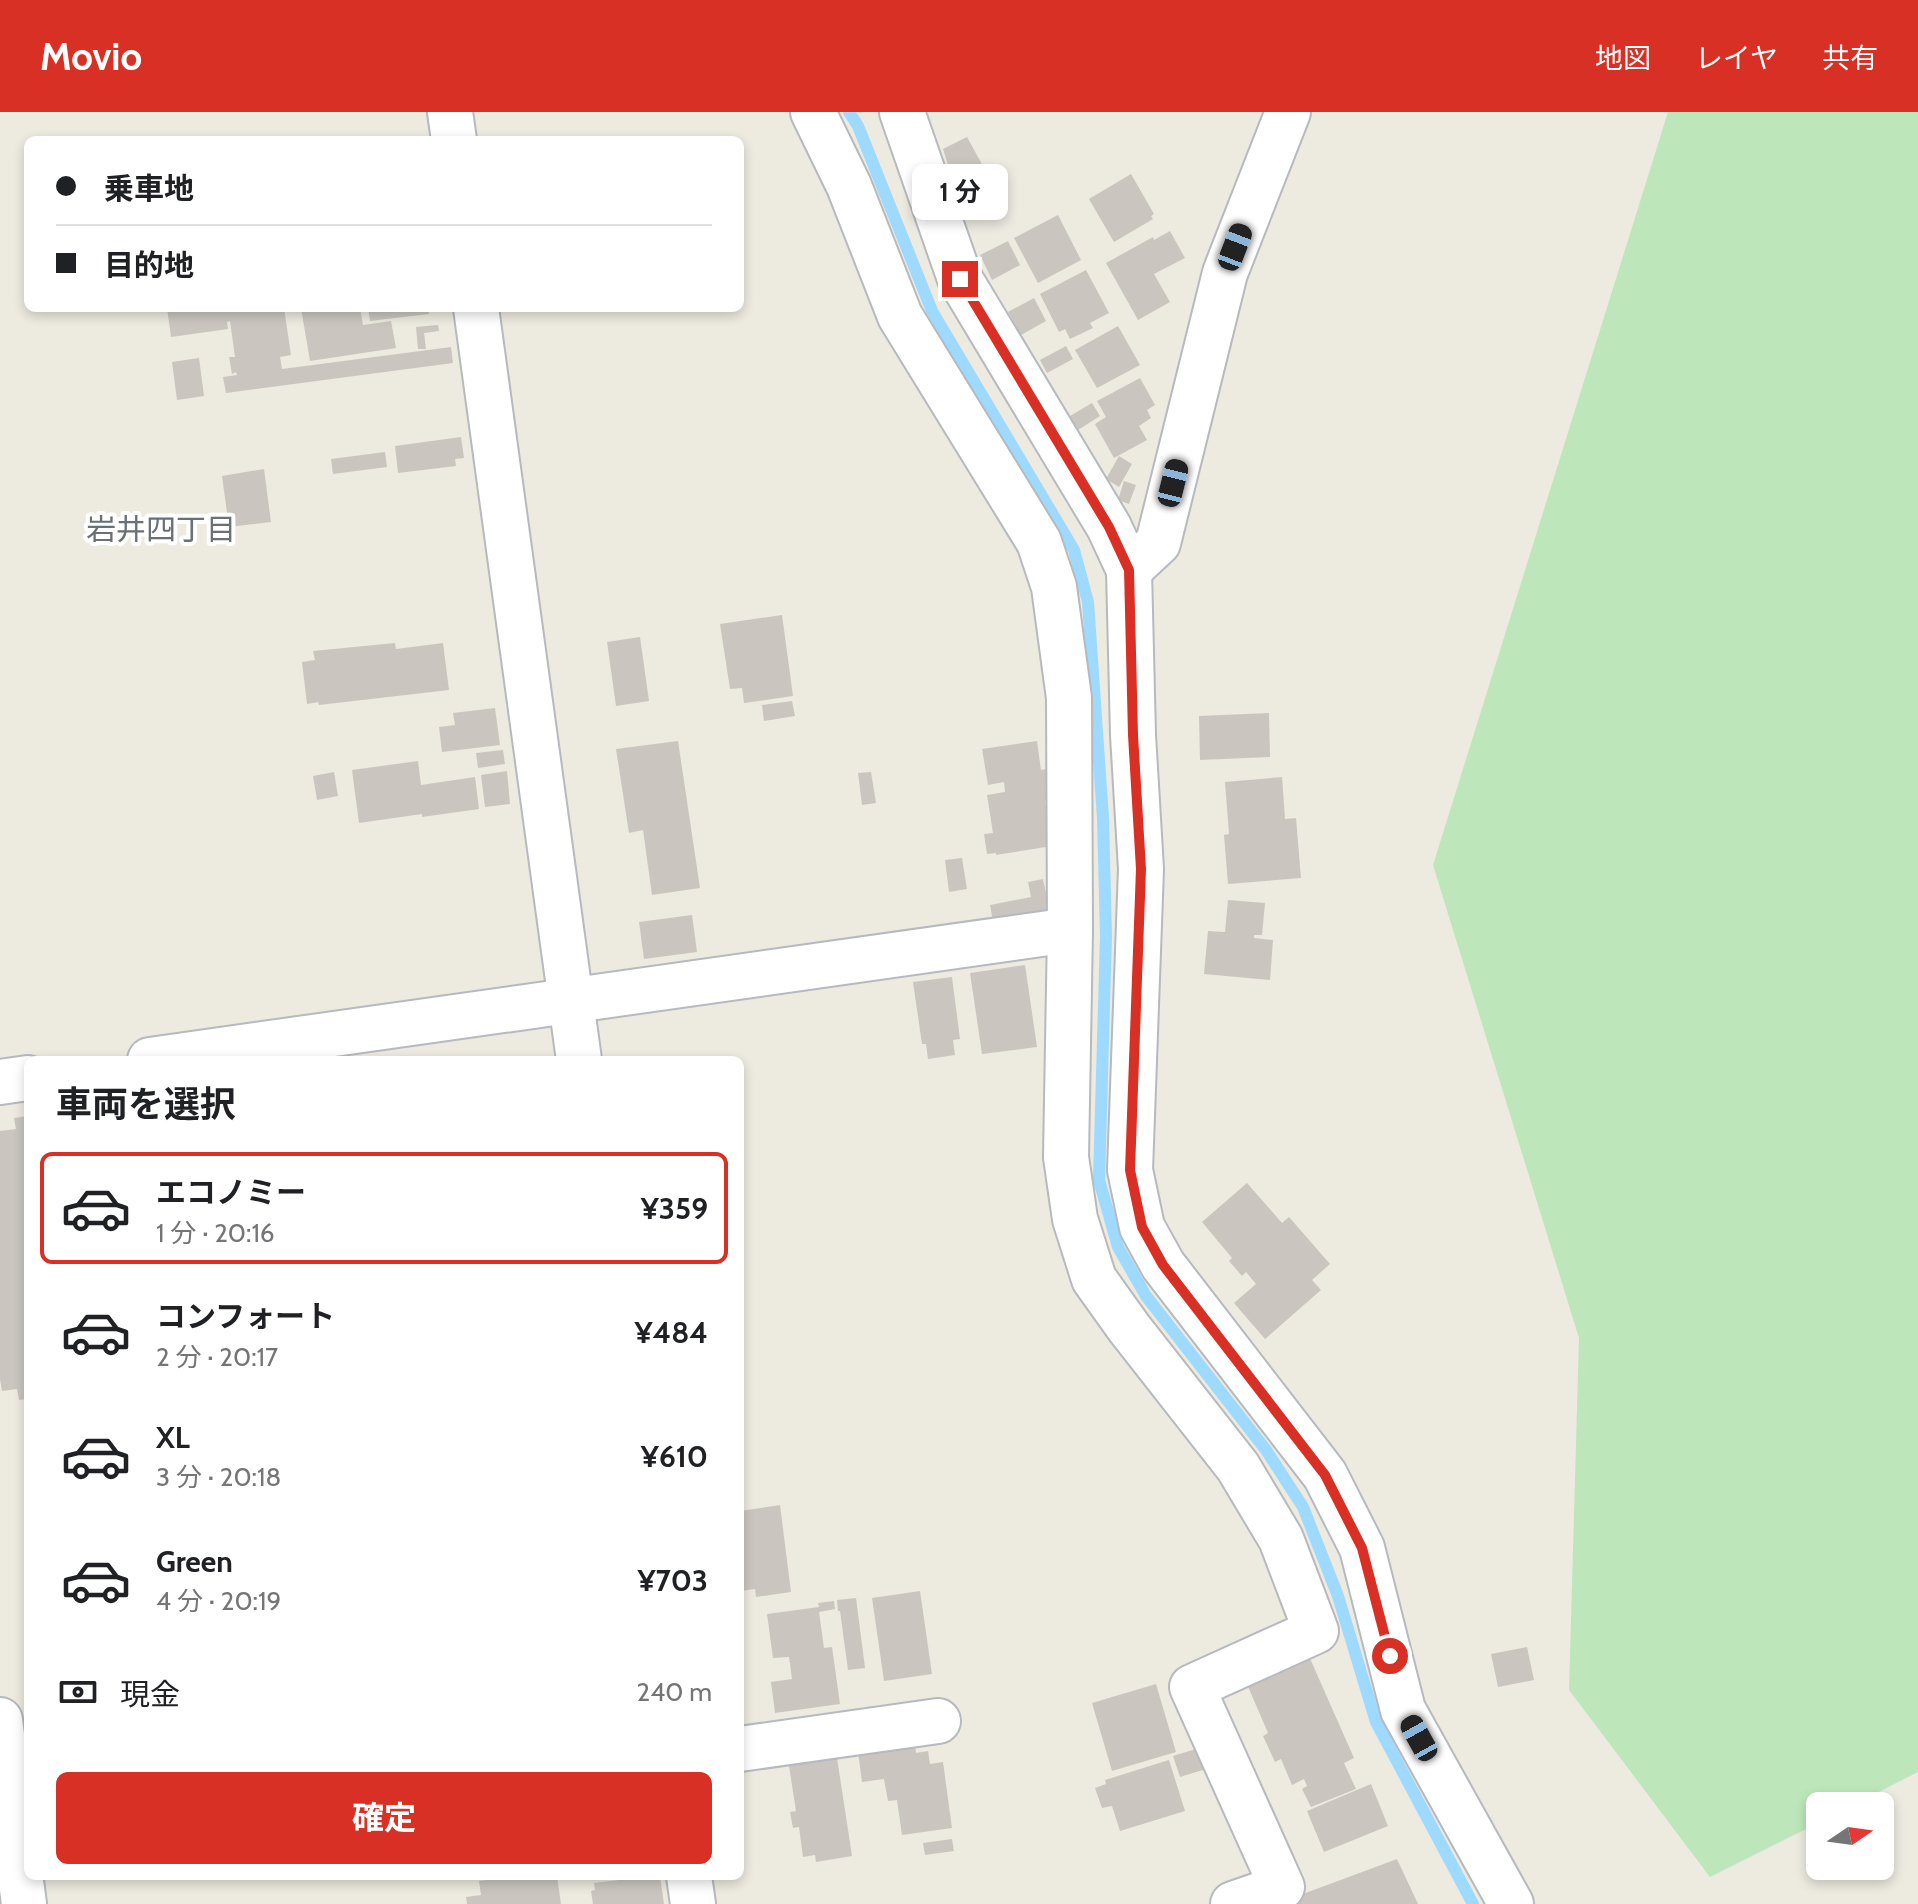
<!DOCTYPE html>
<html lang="ja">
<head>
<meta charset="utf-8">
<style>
	body { margin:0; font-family:Cabin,"Noto Sans JP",sans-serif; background:#f6f6f6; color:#202124; height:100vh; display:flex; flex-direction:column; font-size:30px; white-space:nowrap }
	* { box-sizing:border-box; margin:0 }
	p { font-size:26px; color:#757577 }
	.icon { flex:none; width:44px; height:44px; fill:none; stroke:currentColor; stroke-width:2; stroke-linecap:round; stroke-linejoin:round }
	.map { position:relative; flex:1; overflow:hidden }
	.side { position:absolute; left:24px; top:944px; width:720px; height:824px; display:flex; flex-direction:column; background:#fff; border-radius:12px; box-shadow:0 4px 12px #0003 }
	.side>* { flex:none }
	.banner { position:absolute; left:24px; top:24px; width:720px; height:176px; border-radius:12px; box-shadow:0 4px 12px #0003; display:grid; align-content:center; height:176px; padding:0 32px; background:#fff }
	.needle { width:52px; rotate:77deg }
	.buttons { position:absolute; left:1806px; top:1680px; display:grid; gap:16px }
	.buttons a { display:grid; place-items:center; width:88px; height:88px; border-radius:12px; background:#fff; box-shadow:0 4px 12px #0003; font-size:40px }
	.end { position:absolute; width:36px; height:36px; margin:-18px; border:10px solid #d93025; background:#fff; box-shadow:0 0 0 4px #fff }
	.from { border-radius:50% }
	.bubble { position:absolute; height:56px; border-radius:12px; background:#fff; box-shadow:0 4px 12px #0003; font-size:26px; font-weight:700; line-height:56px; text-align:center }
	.car { position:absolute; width:24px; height:48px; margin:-24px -12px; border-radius:10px; box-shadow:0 0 6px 2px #0007; background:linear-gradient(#222 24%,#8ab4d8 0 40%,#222 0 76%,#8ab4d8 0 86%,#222 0) }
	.banner b { display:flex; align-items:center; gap:28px; height:76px; font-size:30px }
	.banner b+b { border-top:2px solid #e0e0e0 }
	.banner i { width:20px; height:20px; background:#202124 }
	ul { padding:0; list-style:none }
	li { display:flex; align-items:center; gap:24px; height:112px; margin:0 16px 12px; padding:0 16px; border:4px solid transparent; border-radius:12px }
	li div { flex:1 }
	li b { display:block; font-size:30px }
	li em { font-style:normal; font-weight:700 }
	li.on { border-color:#d93025 }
	li>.icon { width:72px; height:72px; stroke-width:1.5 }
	h2 { padding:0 32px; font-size:36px; line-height:96px }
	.pay { display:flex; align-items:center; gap:20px; height:88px; padding:0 32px; font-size:30px }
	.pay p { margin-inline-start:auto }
	.cta { display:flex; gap:16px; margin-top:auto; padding:16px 32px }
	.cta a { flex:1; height:92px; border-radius:12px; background:#d93025; color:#fff; font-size:32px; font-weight:700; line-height:92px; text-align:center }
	header { display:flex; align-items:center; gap:48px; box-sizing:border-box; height:112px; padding:0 40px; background:#d93025; color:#fff }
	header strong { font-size:38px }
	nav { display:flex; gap:44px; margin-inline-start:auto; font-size:28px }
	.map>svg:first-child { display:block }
</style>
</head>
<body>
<header>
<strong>Movio</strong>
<nav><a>地図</a><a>レイヤ</a><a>共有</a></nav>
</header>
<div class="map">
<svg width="1918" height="1792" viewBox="0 0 1918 1792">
	<rect width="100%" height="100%" fill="#edeae0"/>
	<path fill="#bde7ba" d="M1668 0H1918V1660L1851 1694H1820V1710L1710 1765 1569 1578 1579 1226 1433 753Z"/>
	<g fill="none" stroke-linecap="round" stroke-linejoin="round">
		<path stroke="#9ed9ff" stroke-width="12" d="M849 0 858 14 932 199 1074 438 1088 490 1103 706 1106 824 1099 1068 1118 1135 1146 1184 1266 1338 1303 1395 1338 1484 1376 1610 1473 1792"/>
	</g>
	<g fill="#cac6bf">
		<path d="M967 25 984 56 954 72 943 37Z"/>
		<path d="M985 58 992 71 966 85 959 72Z"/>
		<path d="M1131 62 1154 102 1151 104 1153 107 1114 130 1089 87Z"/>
		<path d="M1058 103 1081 148 1038 171 1014 126Z"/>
		<path d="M1170 119 1185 146 1154 162 1170 190 1138 208 1106 151 1153 125 1154 128Z"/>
		<path d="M1008 129 1020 153 992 168 980 143Z"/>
		<path d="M1086 158 1109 201 1090 211 1093 216 1070 227 1065 217 1059 220 1040 182Z"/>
		<path d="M1034 186 1046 209 1021 223 1008 200Z"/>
		<path d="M167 196H284L291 243 280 245 282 257 451 235 453 251 226 281 223 265 237 263 236 260 232 262 229 245H235L230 209 227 210 228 217 171 225Z"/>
		<path d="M301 196H360L363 213 391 209 396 236 310 249Z"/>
		<path d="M368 196H428L429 202 370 209Z"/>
		<path d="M438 213 439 219 424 221 426 237H418L416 215Z"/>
		<path d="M1118 214 1140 253 1097 276 1075 238Z"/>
		<path d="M1066 234 1073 247 1047 261 1040 248Z"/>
		<path d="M199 246 204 284 177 288 172 250Z"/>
		<path d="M1140 266 1155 293 1147 298 1151 306 1139 314 1147 328 1114 346 1095 312 1106 305 1097 289Z"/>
		<path d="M1092 291 1100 304 1078 318 1070 304Z"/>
		<path d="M461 325 464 346 455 347 456 354 398 361 395 334Z"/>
		<path d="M385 340 387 355 333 362 331 347Z"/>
		<path d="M1119 344 1132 352 1119 375 1106 367Z"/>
		<path d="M264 357 271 410 229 415 222 364Z"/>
		<path d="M1124 369 1136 373 1129 392 1118 388Z"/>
		<path d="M782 503 793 584 744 591 742 576 730 577 720 512Z"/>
		<path d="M640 525 649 589 616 594 607 530Z"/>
		<path d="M395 531 396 537 443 531 449 578 319 593 318 590 307 592 302 550 315 548 313 539Z"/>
		<path d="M792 589 795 604 764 609 762 593Z"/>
		<path d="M495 596 500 633 442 640 439 615 455 613 453 601Z"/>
		<path d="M1269 601 1270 645 1200 648 1199 604Z"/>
		<path d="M678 629 700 776 652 783 643 718 629 721 616 637Z"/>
		<path d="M1037 629 1041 658 1047 657 1051 687 1045 689 1052 734 996 743V741L987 742 984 722 993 721 987 683 1005 680 1004 670 988 673 982 637Z"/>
		<path d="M503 638 505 652 478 656 476 641Z"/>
		<path d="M418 649 421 673 475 665 479 697 422 705V702L359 711 352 658Z"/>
		<path d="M507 659 510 692 485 695 481 663Z"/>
		<path d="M334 660 338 684 317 688 313 664Z"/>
		<path d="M871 660 876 691 862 693 858 661Z"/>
		<path d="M1282 665 1285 707 1296 706 1301 766 1228 772 1224 723 1229 722 1225 670Z"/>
		<path d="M962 746 967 777 949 780 945 748Z"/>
		<path d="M1043 767 1050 799 993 810 990 793 1031 785 1028 770Z"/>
		<path d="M1228 788 1265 791 1262 823H1254V826L1273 828 1270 868 1204 862 1208 819 1225 820Z"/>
		<path d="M692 803 697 840 644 847 639 810Z"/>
		<path d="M1025 853 1037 935 982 942 970 861Z"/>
		<path d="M952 865 960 927 953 928 955 943 928 947 926 932H922L913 870Z"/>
		<path d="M28 1004V1287L19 1288 17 1277 2 1279 0 1267V1019L16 1017 14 1006Z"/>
		<path d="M1247 1071 1282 1111 1289 1105 1330 1152 1312 1168 1321 1178 1265 1227 1234 1191 1256 1172 1246 1160 1242 1164 1229 1149 1232 1146 1202 1110Z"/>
		<path d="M780 1393 791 1480 756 1485 755 1477 741 1479 740 1399Z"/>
		<path d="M920 1479 932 1562 884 1569 872 1486Z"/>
		<path d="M856 1486 865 1556 848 1558 840 1499H838L837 1488Z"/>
		<path d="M834 1489 835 1497 819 1500 824 1536 832 1535 840 1592 775 1601 771 1570 792 1567 789 1545 773 1546 767 1502 819 1495 818 1491Z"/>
		<path d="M1527 1535 1534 1568 1498 1575 1491 1542Z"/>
		<path d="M1308 1542 1354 1646 1344 1651 1356 1677 1311 1695 1302 1677 1307 1674 1304 1667 1292 1673 1281 1647 1275 1650 1263 1624 1268 1621 1246 1570Z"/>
		<path d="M1156 1572 1176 1640 1112 1659 1092 1591Z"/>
		<path d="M915 1632 916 1641 928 1639 930 1652 943 1650 952 1716 902 1723 897 1688 888 1689 884 1667 862 1670 858 1640Z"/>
		<path d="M1199 1636 1206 1657 1180 1665 1173 1644Z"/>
		<path d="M837 1646 852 1744 816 1750 815 1743 803 1745 799 1715 793 1716 790 1700 796 1699 789 1654Z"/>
		<path d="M1169 1648 1185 1699 1120 1719 1112 1694 1102 1696 1095 1676 1106 1672 1105 1668Z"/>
		<path d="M1371 1672 1388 1714 1324 1740 1307 1699Z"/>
		<path d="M952 1727 954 1739 925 1743 923 1731Z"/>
		<path d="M1397 1747 1418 1792H1276Z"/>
		<path d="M519 1764H557L561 1792H467L466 1785 481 1783 479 1769Z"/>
		<path d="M652 1764H660L664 1792H593L591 1779 595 1778 594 1771Z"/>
	</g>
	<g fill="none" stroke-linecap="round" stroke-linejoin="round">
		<g stroke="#b6b9be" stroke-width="48">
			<g id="street">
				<path d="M450 0 454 28"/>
				<path d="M813 0 849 74 900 204 1039 430 1054 475 1069 586 1070 818 1066 1045 1075 1107 1094 1167 1129 1216 1238 1355 1281 1427 1316 1519 1192 1575 1282 1775 1233 1792"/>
				<path d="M902 0 960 167 1109 415 1129 458 1133 623 1141 757 1130 1058 1142 1115 1163 1153 1325 1363 1362 1436 1403 1598 1511 1792"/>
				<path d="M476 196 579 948"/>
				<path d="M1129 458 1158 431 1225 161 1288 0"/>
				<path d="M150 948 1070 818"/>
				<path d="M0 970 28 966"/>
				<path d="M0 1608 24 1792"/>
				<path d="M740 1637 938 1609"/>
				<path d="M689 1764 693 1792"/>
			</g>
		</g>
		<use href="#street" stroke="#fff" stroke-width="44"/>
	</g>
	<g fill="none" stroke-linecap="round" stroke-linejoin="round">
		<path stroke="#d93025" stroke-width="10" d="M960 167 1109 415 1129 458 1133 623 1141 757 1130 1058 1142 1115 1163 1153 1325 1363 1362 1436 1390 1544"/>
	</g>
	<g text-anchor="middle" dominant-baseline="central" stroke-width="8" stroke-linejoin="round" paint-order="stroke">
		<g font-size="30" fill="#6a7074" stroke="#fff">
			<text x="161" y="417">岩井四丁目</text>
		</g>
	</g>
</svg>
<div class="buttons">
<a><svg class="needle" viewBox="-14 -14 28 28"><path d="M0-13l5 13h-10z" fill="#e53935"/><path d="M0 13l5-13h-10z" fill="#757577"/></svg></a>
</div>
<i class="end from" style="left:1390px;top:1544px"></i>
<i class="end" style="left:960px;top:167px"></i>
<div class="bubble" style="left:912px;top:52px;width:96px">1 分</div>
<i class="car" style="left:1235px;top:135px;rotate:21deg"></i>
<i class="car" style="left:1173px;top:371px;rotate:14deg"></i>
<i class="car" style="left:1419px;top:1626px;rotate:331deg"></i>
<div class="banner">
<b><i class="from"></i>乗車地</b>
<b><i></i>目的地</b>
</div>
<section class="side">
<h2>車両を選択</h2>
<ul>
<li class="on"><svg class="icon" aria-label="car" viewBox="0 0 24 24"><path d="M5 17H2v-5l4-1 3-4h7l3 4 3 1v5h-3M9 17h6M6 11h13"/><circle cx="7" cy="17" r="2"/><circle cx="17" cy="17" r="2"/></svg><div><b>エコノミー</b><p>1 分 · 20:16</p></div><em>¥359</em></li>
<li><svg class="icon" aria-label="car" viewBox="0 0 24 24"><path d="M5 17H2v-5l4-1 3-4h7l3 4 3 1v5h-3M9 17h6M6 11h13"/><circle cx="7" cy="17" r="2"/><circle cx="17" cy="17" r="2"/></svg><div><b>コンフォート</b><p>2 分 · 20:17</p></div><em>¥484</em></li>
<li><svg class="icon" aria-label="car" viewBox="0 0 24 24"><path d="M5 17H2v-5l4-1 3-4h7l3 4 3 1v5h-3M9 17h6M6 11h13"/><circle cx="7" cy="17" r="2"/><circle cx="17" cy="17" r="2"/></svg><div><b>XL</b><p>3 分 · 20:18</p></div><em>¥610</em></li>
<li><svg class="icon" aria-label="car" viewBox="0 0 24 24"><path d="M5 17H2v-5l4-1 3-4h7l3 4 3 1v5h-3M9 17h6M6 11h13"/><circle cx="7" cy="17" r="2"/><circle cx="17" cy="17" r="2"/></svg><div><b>Green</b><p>4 分 · 20:19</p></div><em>¥703</em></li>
</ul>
<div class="pay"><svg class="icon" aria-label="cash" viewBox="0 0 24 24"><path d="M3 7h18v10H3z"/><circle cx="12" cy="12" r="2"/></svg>現金<p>240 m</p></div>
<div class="cta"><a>確定</a></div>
</section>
</div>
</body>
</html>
